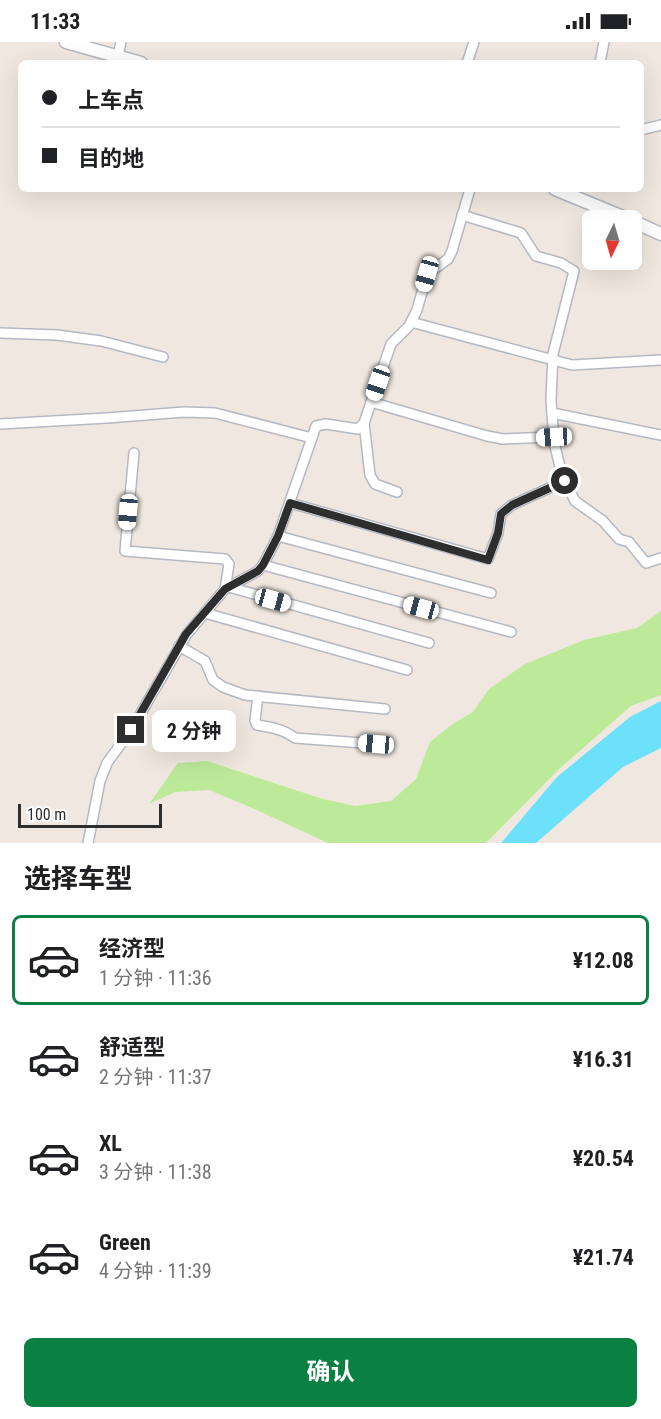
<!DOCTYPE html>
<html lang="zh">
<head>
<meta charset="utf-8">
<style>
	body { margin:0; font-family:"Roboto Condensed","Noto Sans SC",sans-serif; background:#f6f6f6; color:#202124; height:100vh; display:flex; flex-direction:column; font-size:22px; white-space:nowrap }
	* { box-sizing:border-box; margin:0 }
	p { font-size:20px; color:#757577 }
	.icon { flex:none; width:33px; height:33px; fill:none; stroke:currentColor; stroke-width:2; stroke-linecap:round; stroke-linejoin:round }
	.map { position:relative; height:801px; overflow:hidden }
	.sheet { display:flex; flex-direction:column; background:#fff; flex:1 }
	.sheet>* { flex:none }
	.hud { position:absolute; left:18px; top:18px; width:626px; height:132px; border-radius:9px; box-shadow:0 6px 24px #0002; display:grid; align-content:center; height:132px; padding:0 24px; background:#fff }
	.needle { width:39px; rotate:185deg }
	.controls { position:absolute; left:582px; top:168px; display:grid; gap:12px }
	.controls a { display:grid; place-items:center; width:60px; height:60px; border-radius:9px; background:#fff; box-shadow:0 6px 24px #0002; font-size:30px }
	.scale { position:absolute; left:18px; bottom:15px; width:144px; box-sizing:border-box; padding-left:6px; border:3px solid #2e2e2e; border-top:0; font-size:16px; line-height:21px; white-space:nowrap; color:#2e2e2e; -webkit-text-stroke:4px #fff; paint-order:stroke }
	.end { position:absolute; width:27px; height:27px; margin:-14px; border:8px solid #2e2e2e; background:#fff; box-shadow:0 0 0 3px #fff }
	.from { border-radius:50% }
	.bubble { position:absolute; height:42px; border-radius:9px; background:#fff; box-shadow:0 6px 24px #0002; font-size:20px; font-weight:700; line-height:42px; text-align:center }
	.car { position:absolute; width:18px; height:36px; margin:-18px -9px; border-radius:8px; box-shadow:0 0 4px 2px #0007; background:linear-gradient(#fff 24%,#345 0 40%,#fff 0 76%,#345 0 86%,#fff 0) }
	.hud b { display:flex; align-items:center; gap:21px; height:57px; font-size:22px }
	.hud b+b { border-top:2px solid #e0e0e0 }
	.hud i { width:15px; height:15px; background:#202124 }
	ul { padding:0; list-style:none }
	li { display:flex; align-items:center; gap:18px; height:90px; margin:0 12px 9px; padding:0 12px; border:3px solid transparent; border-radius:9px }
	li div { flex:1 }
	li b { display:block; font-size:22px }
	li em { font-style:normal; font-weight:700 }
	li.current { border-color:#0b8043 }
	li>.icon { width:54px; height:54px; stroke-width:1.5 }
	h2 { padding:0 24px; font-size:27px; line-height:72px }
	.button { display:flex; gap:12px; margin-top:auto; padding:12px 24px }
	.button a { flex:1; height:69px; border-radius:9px; background:#0b8043; color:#fff; font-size:24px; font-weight:700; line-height:69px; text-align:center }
	.status { display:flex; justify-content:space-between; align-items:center; height:42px; padding:0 30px; background:#fff; direction:ltr }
	.status svg { height:16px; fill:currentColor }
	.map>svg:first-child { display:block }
</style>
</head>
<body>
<div class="status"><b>11:33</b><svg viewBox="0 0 49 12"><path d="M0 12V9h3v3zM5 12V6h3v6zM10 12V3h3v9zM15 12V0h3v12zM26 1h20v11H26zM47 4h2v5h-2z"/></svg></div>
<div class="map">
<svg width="661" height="801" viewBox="0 0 661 801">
	<rect width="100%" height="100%" fill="#f0e8e0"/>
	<path fill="#bcea99" d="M661 569V653L631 664 558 728 486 801H328L250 765 209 748 175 750 149 762 178 721 207 719 323 757 355 764 391 759 416 737 430 700 454 681 473 670 489 647 525 622 584 598 637 586Z"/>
	<path fill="#6ce1f9" d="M661 659V706L623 725 536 801H501L557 735 630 675Z"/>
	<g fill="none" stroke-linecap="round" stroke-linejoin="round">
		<g stroke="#b4b8c2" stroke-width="12">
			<g id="minor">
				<path d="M118 14 121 0"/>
				<path d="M467 21 474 0"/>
				<path d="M600 21 604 0"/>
				<path d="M640 88 661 83"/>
				<path d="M462 173 521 191 536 214 561 221 574 229 553 312 551 358 554 400 562 433 575 459 603 479 619 497 629 500 646 521 661 516"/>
				<path d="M411 280 572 323 661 318"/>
				<path d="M0 291 57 293 101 299 163 315"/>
				<path d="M371 360 487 394 503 397 554 395"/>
				<path d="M552 371 661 393"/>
				<path d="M364 381 370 433 375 442 397 450"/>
				<path d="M0 382 107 376 184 370 215 371 312 396"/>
				<path d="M134 411 125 509 225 517 229 522 225 547"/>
				<path d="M290 461 488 517 498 491 501 472 512 463 565 439"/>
				<path d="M278 494 491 551"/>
				<path d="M263 523 511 590"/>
				<path d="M229 545 429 601"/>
				<path d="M205 571 407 628"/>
				<path d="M179 604 205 619 213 638 223 645 245 653 385 667"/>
				<path d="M258 654 255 678 257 683C270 685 283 687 295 696L376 702"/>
				<path d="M88 801 100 739 107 721 131 688 187 592 225 547 258 529 263 523 278 494 316 384 326 382 358 387 364 381 391 302 409 284 417 268 427 232 448 217 452 209 470 147"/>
			</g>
		</g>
		<g stroke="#b4b8c2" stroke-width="15">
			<g id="tertiary">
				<path d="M66 0 141 21"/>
				<path d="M555 147 630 178"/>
				<path d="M632 179 661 192"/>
			</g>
		</g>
		<use href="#minor" stroke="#fff" stroke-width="9"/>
		<use href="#tertiary" stroke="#fff" stroke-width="12"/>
	</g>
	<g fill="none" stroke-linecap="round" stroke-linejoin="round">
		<path stroke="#2e2e2e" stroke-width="8" d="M131 688 186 592 225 547 258 529 263 523 278 494 290 461 488 518 498 491 501 472 512 463 565 439"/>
	</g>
</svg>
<div class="controls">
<a><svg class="needle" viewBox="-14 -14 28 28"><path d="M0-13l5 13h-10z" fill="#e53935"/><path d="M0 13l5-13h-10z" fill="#757577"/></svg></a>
</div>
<div class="scale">100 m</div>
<i class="end from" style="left:565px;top:439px"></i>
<i class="end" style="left:131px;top:688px"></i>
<div class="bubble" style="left:152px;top:668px;width:84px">2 分钟</div>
<i class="car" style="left:427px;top:232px;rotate:196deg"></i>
<i class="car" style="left:378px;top:341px;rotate:199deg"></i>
<i class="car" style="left:554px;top:395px;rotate:267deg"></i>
<i class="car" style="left:128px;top:470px;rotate:185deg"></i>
<i class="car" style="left:273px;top:558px;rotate:105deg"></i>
<i class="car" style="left:421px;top:566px;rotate:285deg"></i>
<i class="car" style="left:376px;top:702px;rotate:275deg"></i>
<div class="hud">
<b><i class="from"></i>上车点</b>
<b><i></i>目的地</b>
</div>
</div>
<section class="sheet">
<h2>选择车型</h2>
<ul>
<li class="current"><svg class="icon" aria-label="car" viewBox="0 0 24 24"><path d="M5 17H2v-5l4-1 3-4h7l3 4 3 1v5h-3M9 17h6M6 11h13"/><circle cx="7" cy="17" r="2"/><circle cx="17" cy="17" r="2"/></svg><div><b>经济型</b><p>1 分钟 · 11:36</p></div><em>¥12.08</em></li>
<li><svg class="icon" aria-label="car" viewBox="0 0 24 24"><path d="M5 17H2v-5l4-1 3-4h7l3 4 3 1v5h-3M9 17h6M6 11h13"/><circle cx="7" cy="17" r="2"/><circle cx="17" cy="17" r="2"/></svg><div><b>舒适型</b><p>2 分钟 · 11:37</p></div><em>¥16.31</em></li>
<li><svg class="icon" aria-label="car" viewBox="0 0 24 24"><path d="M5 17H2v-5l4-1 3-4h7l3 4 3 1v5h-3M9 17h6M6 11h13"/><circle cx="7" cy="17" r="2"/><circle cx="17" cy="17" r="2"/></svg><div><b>XL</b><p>3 分钟 · 11:38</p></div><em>¥20.54</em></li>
<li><svg class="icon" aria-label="car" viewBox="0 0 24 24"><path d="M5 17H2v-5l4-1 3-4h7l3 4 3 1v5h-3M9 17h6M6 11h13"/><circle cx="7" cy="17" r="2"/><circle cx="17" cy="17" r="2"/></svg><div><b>Green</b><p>4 分钟 · 11:39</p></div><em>¥21.74</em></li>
</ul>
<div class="button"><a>确认</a></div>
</section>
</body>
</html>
